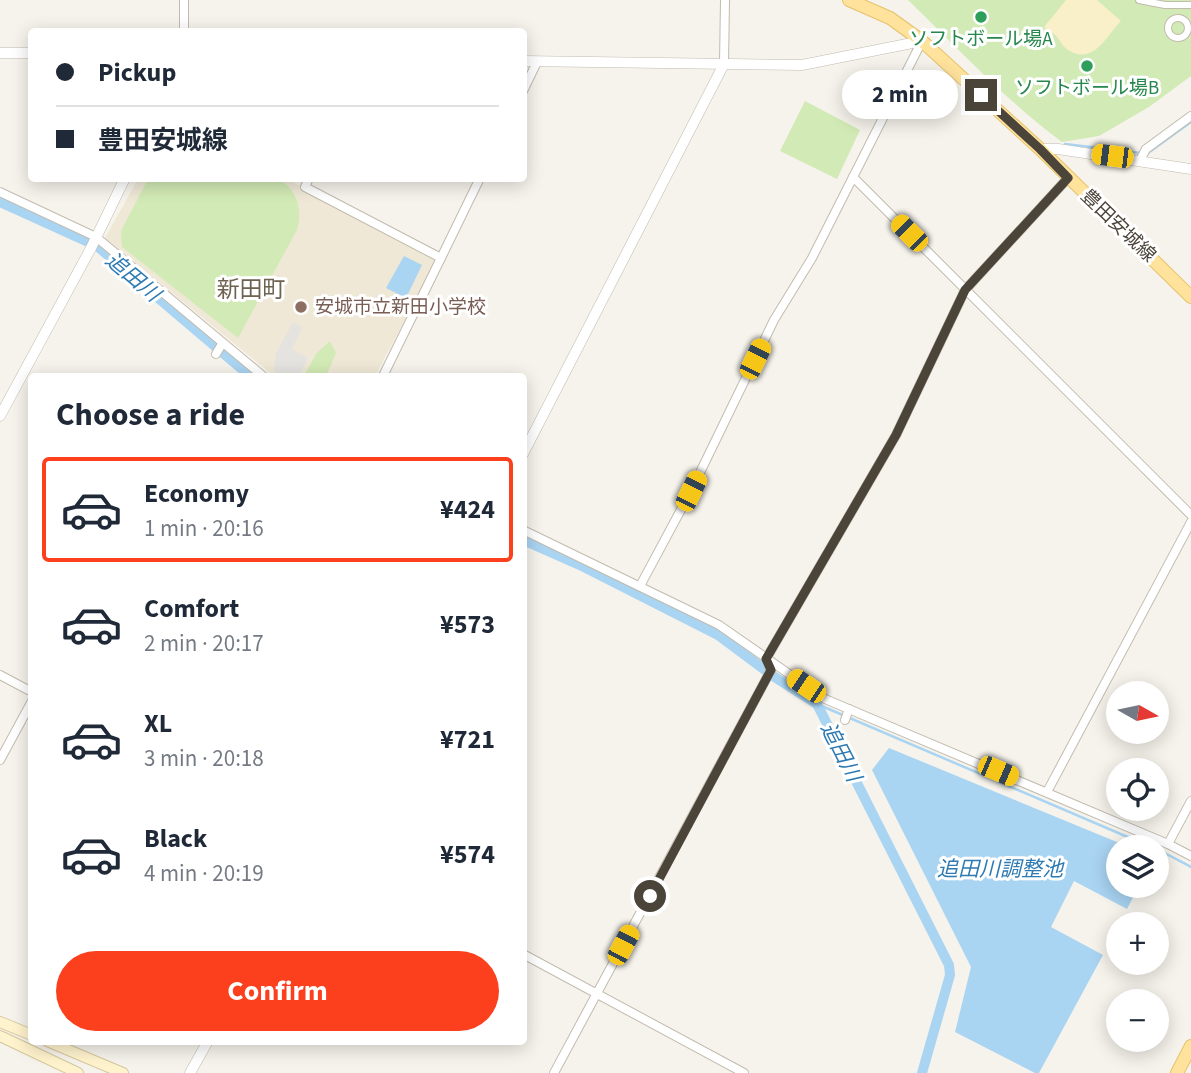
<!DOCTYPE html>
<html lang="en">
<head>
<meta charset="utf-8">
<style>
	body { margin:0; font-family:"Source Sans 3","Noto Sans JP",sans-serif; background:#f2f2f3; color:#1f2937; height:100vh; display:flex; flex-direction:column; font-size:26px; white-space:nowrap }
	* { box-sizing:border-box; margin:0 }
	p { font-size:23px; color:#747a83 }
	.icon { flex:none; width:38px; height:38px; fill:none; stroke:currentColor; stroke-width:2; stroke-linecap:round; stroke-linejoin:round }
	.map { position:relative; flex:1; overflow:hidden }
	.details { position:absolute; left:28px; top:373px; width:499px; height:672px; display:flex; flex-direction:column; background:#fff; border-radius:7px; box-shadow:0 4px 18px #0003 }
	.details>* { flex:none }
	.hud { position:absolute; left:28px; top:28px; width:499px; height:154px; border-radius:7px; box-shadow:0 4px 18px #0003; display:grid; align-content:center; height:154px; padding:0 28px; background:#fff }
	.needle { width:46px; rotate:99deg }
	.fabs { position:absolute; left:1106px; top:681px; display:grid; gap:14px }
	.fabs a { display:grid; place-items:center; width:63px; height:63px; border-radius:50%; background:#fff; box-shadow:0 4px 18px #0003; font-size:35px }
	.end { position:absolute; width:32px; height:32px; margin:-16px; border:9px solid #4b4439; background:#fff; box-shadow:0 0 0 4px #fff }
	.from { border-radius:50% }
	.bubble { position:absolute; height:49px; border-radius:24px; background:#fff; box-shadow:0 4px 18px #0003; font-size:23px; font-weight:700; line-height:49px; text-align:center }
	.car { position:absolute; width:21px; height:42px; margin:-21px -10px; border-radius:9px; box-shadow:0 0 5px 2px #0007; background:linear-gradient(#f5c518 24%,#345 0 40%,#f5c518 0 76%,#345 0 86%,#f5c518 0) }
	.hud b { display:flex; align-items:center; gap:24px; height:66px; font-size:26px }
	.hud b+b { border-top:2px solid #e0e1e3 }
	.hud i { width:18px; height:18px; background:#1f2937 }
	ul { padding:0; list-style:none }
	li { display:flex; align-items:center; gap:21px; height:105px; margin:0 14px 10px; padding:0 14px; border:4px solid transparent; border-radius:7px }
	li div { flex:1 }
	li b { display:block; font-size:26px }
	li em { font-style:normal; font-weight:700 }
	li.selected { border-color:#fc3f1d }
	li>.icon { width:63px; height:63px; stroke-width:1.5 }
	h2 { padding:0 28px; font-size:32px; line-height:84px }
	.primary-button { display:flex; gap:14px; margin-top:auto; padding:14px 28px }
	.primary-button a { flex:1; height:80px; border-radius:42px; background:#fc3f1d; color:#fff; font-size:28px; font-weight:700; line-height:80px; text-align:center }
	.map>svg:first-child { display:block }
</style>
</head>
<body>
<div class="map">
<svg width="1191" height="1073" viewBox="0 0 1191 1073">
	<rect width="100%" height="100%" fill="#f6f3ec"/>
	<path fill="#efe8d6" d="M138 179H287L436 261 375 376H274L105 238Z"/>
	<g fill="#d2eab5">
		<path d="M908 0H1191V76L1149 107 1099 136 1062 142C1006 101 958 48 908 0Z"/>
		<path d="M805 101 860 130 837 179 780 151Z"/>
		<path d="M148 179 277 178C297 189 303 209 297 230L238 338 122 247 121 231Z"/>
		<path d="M330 341 336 353 326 376H304L316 354Z"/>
	</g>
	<path fill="#f9efc9" d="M1066 0H1097L1121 21C1107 35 1094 66 1068 50 1062 46 1061 42 1057 37 1054 33 1048 30 1044 27Z"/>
	<path fill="#e5e3e0" d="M293 322 302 328 292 349 308 358 299 376H281L274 371 276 353Z"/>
	<g fill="#a9d4f2">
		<path d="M404 256 422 265 406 298 386 288Z"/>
		<path d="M889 748 1129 847H1118V886H1139L1127 909 1074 881 1051 927 1103 955 1039 1073H1035L955 1032 971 967 872 770Z"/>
	</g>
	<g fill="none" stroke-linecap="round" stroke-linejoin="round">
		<g stroke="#a9d4f2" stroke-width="2.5">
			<path d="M1065 144 1141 153"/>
			<path d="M1148 153 1191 122"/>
			<path d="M817 704 1151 847"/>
			<path d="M1157 849 1191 867"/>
		</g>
		<g stroke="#a9d4f2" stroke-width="10">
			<path d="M0 202 97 246 250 376"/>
			<path d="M523 540 584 567 718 635 773 676 817 704 949 965 950 975 922 1073"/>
		</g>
		<g stroke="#c2bbae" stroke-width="8">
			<g id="pedestrian">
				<path d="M1139 0 1165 5H1191"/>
				<circle cx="1178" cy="28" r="10"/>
			</g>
		</g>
		<g stroke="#c2bbae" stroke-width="10">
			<g id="minor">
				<path d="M184 0V32"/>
				<path d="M724 64 725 0"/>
				<path d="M523 91 537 62"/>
				<path d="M1140 160 1146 149 1191 116"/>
				<path d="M853 177 1191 515"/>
				<path d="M309 178 305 187 441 258 383 376"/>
				<path d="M0 192 96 237 263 376"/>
				<path d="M441 258 480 178"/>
				<path d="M216 354 222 344"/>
				<path d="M523 530 719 625 825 699 1168 844 1191 801"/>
				<path d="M640 586 691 491 774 320 812 258 922 41"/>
				<path d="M766 659 896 435 965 290 1068 178"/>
				<path d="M0 675 32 692"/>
				<path d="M845 720 849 709"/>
				<path d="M0 760 32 701"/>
				<path d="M1047 792 1191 522"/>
				<path d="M1168 844 1191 856"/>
				<path d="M523 954 744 1073"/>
				<path d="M554 1073 771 670 768 662"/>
			</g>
		</g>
		<g stroke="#c2bbae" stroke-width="11">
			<g id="tertiary">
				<path d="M0 53H32"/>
				<path d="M523 61 802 65 922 41"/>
				<path d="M1040 149H1058L1191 169"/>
				<path d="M0 416 91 248 125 178"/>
				<path d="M523 454 724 64"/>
				<path d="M190 1073 208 1041"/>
			</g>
		</g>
		<g stroke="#d6c79b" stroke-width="12">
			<g id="secondary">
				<path d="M0 1022 32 1035"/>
				<path d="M0 1036 78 1073"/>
				<path d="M47 1041 123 1073"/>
			</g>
		</g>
		<g stroke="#e6c16a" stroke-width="14">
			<g id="primary">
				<path d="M849 0 890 18 922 41 1040 149 1191 297"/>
				<path d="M1177 1073 1191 1046"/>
			</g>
		</g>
		<use href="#pedestrian" stroke="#fff" stroke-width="6"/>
		<use href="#minor" stroke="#fff" stroke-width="8"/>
		<use href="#tertiary" stroke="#fff" stroke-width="10"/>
		<use href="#secondary" stroke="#fff3cd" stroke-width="10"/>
		<use href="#primary" stroke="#ffe39c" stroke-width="12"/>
	</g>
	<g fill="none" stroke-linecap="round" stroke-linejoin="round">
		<path stroke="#4b4439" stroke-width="9" d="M650 896 771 670 766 659 896 435 965 290 1068 178 1040 149 981 95"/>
	</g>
	<g fill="#2e9e5b" stroke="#fff" stroke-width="2.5">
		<circle cx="981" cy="17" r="7"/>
		<circle cx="1087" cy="66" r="7"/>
	</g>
	<circle fill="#8d6e63" stroke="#fff" stroke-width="2.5" cx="301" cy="307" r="7"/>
	<g text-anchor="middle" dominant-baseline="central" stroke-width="6" stroke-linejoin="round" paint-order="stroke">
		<g font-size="19" fill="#27864d" stroke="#fff">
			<text x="981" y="39">ソフトボール場A</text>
			<text x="1087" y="88">ソフトボール場B</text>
		</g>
		<g font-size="19" fill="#4b4439" stroke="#fff">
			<text transform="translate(1118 226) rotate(44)">豊田安城線</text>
		</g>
		<g font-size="19" fill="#785e54" stroke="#fff" text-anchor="start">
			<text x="315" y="307">安城市立新田小学校</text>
		</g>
		<g font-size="21" font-style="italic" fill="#2e7ab2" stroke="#fff">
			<text transform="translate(133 277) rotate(40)">追田川</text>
			<text transform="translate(841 752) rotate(63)">追田川</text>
			<text x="1000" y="869">追田川調整池</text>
		</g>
		<g font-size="23" fill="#6e6250" stroke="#fff">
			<text x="251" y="289">新田町</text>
		</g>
	</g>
</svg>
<div class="fabs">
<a><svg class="needle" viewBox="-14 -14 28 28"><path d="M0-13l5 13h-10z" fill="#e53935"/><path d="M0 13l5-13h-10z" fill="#747a83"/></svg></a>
<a><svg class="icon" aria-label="locate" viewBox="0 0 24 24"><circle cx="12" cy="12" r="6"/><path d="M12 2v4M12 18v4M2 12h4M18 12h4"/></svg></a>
<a><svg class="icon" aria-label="layers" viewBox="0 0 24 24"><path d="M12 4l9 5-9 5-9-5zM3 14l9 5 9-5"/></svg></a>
<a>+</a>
<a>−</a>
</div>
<i class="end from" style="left:650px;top:896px"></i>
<i class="end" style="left:981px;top:95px"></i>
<div class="bubble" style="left:842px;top:70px;width:116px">2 min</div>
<i class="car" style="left:1112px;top:156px;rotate:277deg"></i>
<i class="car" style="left:909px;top:233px;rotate:315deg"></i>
<i class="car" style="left:755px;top:359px;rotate:26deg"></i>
<i class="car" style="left:691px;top:491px;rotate:26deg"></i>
<i class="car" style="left:806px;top:686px;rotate:304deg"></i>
<i class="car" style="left:998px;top:771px;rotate:113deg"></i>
<i class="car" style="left:623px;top:945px;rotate:28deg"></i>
<div class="hud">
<b><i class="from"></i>Pickup</b>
<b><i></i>豊田安城線</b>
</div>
<section class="details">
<h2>Choose a ride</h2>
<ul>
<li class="selected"><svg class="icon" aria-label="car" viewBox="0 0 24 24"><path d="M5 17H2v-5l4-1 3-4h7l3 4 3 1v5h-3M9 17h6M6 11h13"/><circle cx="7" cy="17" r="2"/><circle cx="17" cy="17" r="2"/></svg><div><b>Economy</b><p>1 min · 20:16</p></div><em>¥424</em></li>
<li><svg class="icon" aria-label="car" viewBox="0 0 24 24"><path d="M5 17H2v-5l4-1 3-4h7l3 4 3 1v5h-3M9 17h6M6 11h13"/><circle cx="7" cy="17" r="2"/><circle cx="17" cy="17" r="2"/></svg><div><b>Comfort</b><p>2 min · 20:17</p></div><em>¥573</em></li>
<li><svg class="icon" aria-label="car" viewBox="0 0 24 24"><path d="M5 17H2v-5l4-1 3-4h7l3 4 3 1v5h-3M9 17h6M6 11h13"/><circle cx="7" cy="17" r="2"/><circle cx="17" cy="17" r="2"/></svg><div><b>XL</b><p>3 min · 20:18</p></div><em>¥721</em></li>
<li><svg class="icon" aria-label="car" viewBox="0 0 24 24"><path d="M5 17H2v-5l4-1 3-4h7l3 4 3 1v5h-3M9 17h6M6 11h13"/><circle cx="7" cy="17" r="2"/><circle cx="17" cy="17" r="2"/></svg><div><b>Black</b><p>4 min · 20:19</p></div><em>¥574</em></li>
</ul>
<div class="primary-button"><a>Confirm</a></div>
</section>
</div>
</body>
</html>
